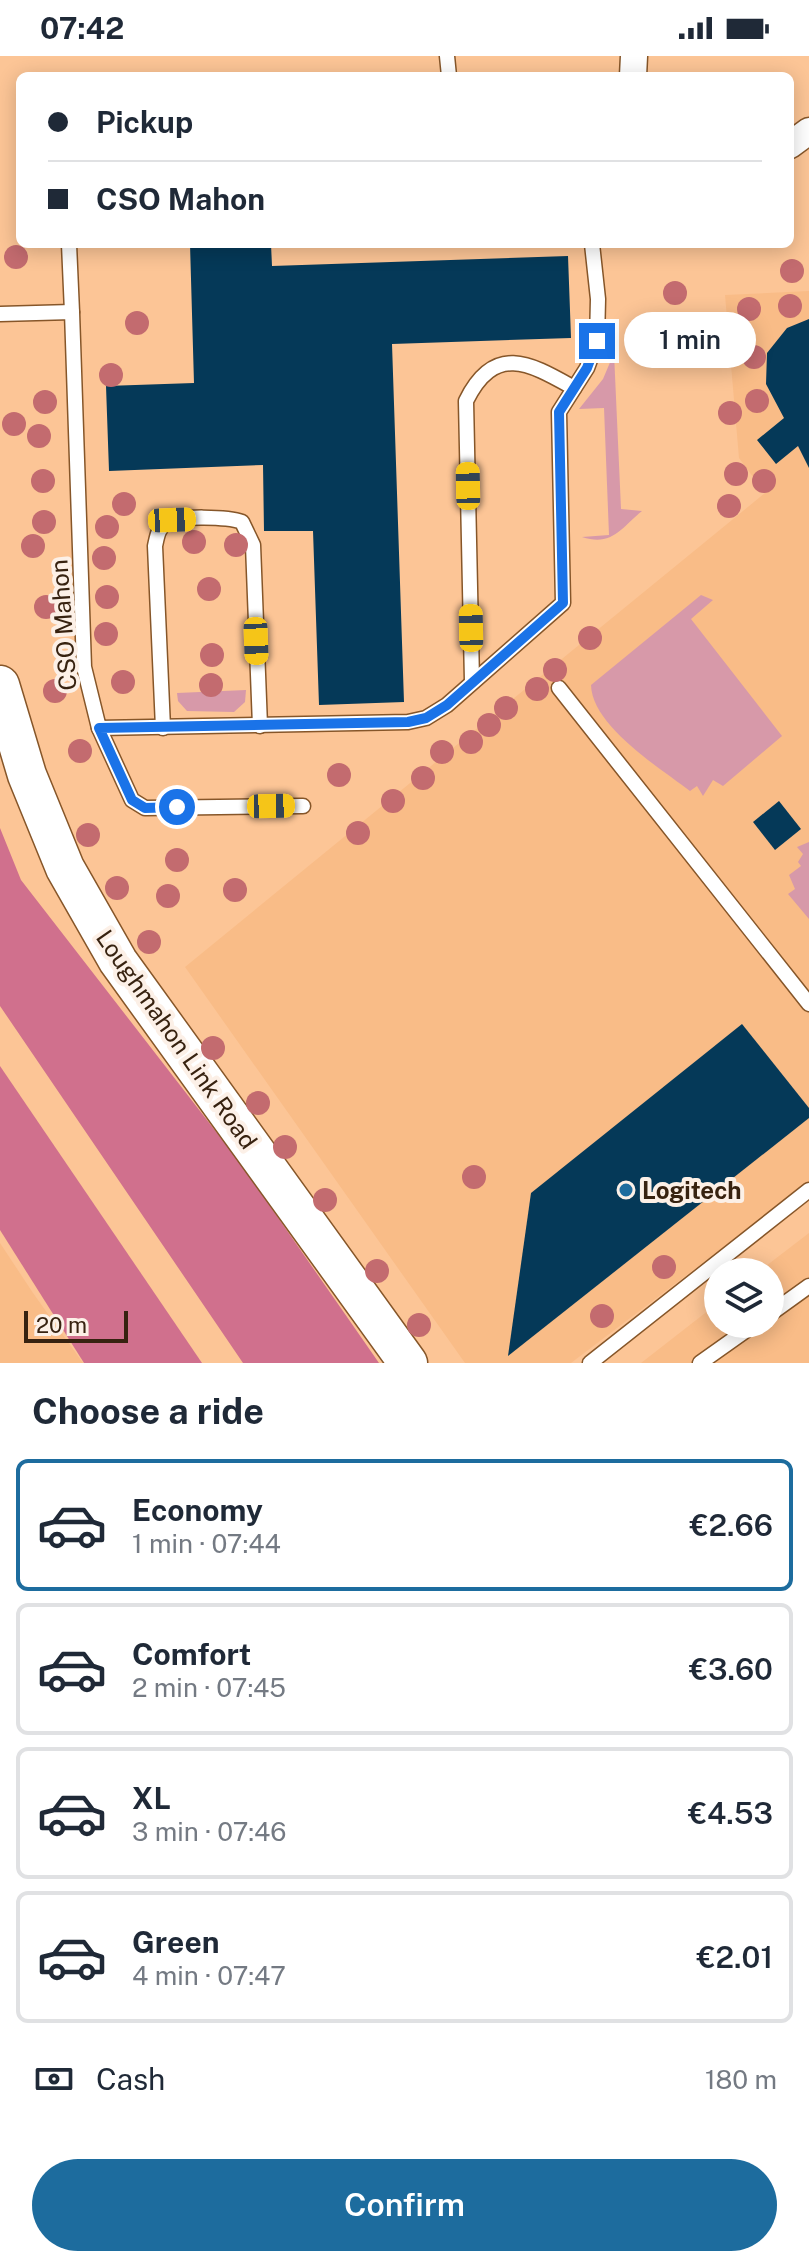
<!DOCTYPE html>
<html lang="en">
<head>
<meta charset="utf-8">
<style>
	body { margin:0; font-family:"Public Sans",sans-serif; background:#f2f2f3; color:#1f2937; height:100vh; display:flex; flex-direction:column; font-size:30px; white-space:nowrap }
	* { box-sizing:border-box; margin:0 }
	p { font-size:26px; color:#747a83 }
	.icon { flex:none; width:44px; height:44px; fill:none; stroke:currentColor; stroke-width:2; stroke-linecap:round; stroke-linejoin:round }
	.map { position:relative; height:1307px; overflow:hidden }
	.side { display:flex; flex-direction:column; background:#fff; flex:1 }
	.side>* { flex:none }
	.guide { position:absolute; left:16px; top:16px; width:778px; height:176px; border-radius:12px; box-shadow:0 4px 20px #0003; display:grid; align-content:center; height:176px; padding:0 32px; background:#fff }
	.fabs { position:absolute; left:704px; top:1202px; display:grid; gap:16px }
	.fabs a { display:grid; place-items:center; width:80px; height:80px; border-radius:50%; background:#fff; box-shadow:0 4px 20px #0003; font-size:40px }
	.scale { position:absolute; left:24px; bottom:20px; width:104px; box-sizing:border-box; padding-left:8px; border:4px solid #372210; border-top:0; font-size:22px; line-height:28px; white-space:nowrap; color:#372210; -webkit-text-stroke:6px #fcf0e7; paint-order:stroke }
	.end { position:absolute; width:36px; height:36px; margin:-18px; border:10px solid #1a73e8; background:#fff; box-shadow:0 0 0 4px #fff }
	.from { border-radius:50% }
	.bubble { position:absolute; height:56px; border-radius:28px; background:#fff; box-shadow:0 4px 20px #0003; font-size:26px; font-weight:600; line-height:56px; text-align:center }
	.car { position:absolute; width:24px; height:48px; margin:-24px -12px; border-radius:10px; box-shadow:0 0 6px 2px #0007; background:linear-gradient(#f5c518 24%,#345 0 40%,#f5c518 0 76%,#345 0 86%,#f5c518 0) }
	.guide b { display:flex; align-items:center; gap:28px; height:76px; font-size:30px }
	.guide b+b { border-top:2px solid #e0e1e3 }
	.guide i { width:20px; height:20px; background:#1f2937 }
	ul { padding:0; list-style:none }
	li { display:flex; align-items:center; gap:24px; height:132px; margin:0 16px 12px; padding:0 16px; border:4px solid #e0e1e3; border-radius:12px }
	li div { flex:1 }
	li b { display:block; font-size:30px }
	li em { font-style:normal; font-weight:600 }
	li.current { border-color:#1d6c9e }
	li>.icon { width:72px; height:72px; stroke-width:1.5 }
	h2 { padding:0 32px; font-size:36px; line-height:96px }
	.pay { display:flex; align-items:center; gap:20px; height:88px; padding:0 32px; font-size:30px }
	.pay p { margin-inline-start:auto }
	.action { display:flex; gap:16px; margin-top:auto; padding:16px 32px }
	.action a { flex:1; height:92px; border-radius:48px; background:#1d6c9e; color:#fff; font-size:32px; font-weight:600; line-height:92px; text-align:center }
	.status { display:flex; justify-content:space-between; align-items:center; height:56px; padding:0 40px; background:#fff; direction:ltr }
	.status svg { height:22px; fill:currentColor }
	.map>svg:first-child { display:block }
</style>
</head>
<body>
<div class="status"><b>07:42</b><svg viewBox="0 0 49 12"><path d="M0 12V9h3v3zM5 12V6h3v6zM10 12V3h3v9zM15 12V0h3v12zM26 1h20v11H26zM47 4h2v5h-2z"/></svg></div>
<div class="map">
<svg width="809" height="1307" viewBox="0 0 809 1307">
	<rect width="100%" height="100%" fill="#fcc596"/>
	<g fill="#f9bc87">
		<path d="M809 235V1126L571 1307H465L185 911 765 437 739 402 725 239Z"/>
		<path d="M809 1177V1307H641L718 1247V1268H770V1216H758Z"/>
		<path d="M0 1187 33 1237 83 1307H0Z"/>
	</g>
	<g fill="#d799a9">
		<path d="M614 297 621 453 642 455C621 472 612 491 582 481L609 479 604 352 579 353 603 323Z"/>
		<path d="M701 539 713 544 691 563 782 680 723 730 713 724 703 740 697 730 690 735C660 712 592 670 591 629Z"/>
		<path d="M246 634 245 646 234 656 187 655 178 645 177 637Z"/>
		<path d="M809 786V863L788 838 795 833 789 819 801 810 798 806 803 798 797 791Z"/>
	</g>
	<g fill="#d0708d">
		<path d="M0 772 21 824 238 1104 379 1307H243L0 950Z"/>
		<path d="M0 1010 202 1307H84L0 1174Z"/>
	</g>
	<g fill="#053958">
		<path d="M190 188H271L272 210 568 200 571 282 392 288 404 646 319 649 313 475H264L263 409 109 415 106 330 194 327Z"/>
		<path d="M809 263V412L798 390 776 408 757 384 784 362 766 328 767 297 787 272Z"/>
		<path d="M779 745 801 773 775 794 753 766Z"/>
		<path d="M742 968 809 1052V1062L508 1300 531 1137Z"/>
	</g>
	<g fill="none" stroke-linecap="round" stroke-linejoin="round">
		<g stroke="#865629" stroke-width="17">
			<g id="service">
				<path d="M447 0 449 20"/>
				<path d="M69 188 72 256"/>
				<path d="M0 258 72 256 84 611 99 672 408 666 426 662 447 649 563 547 559 356 587 312 597 285 598 243 592 188"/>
				<path d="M472 625 466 345C495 286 531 308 574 332"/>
				<path d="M559 632 809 948"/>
				<path d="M99 672 132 744 145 752 303 750"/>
				<path d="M163 672 155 490C157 481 158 472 166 467 178 459 229 461 242 466L253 489 260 670"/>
				<path d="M770 1258 809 1230"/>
				<path d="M590 1307 809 1134"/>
				<path d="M700 1307 755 1268"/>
			</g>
		</g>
		<g stroke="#865629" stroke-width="29">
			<g id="minor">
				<path d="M633 20 634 0"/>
				<path d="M790 89 809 75"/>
			</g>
		</g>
		<g stroke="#865629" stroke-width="41">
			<path id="secondary" d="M0 629 27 719 65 812 118 905 408 1307"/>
		</g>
		<use href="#service" stroke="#fff" stroke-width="14"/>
		<use href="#minor" stroke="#fff" stroke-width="26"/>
		<use href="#secondary" stroke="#fff" stroke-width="38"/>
	</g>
	<g fill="#c36b6f">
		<circle cx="16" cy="201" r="12"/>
		<circle cx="792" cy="215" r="12"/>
		<circle cx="675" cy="237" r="12"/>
		<circle cx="790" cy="250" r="12"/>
		<circle cx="749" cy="253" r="12"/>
		<circle cx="137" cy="267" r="12"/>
		<circle cx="754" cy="301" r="12"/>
		<circle cx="111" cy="319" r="12"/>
		<circle cx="757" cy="345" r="12"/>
		<circle cx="45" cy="346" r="12"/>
		<circle cx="730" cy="357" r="12"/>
		<circle cx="14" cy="368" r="12"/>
		<circle cx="39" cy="380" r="12"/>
		<circle cx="736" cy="418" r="12"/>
		<circle cx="43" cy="425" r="12"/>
		<circle cx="764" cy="425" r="12"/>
		<circle cx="124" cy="448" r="12"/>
		<circle cx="729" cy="450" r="12"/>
		<circle cx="44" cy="466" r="12"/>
		<circle cx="107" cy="471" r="12"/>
		<circle cx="194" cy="486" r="12"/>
		<circle cx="236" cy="489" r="12"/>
		<circle cx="33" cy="490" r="12"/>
		<circle cx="104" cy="502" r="12"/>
		<circle cx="209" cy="533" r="12"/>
		<circle cx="107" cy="541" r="12"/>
		<circle cx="46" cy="551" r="12"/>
		<circle cx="106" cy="578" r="12"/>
		<circle cx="590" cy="582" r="12"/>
		<circle cx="212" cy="599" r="12"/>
		<circle cx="555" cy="614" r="12"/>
		<circle cx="123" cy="626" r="12"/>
		<circle cx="211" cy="629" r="12"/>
		<circle cx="537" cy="633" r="12"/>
		<circle cx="55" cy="635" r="12"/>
		<circle cx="506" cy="652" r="12"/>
		<circle cx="489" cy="669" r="12"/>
		<circle cx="471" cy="686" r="12"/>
		<circle cx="80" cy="695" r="12"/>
		<circle cx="442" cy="696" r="12"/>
		<circle cx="339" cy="719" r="12"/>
		<circle cx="423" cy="722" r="12"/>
		<circle cx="393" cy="745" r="12"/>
		<circle cx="358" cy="777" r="12"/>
		<circle cx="88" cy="779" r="12"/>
		<circle cx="177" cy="804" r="12"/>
		<circle cx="117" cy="832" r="12"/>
		<circle cx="235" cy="834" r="12"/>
		<circle cx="168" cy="840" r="12"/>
		<circle cx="149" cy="886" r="12"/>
		<circle cx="213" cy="992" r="12"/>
		<circle cx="258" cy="1047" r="12"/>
		<circle cx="285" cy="1091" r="12"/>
		<circle cx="474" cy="1121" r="12"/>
		<circle cx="325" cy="1144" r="12"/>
		<circle cx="664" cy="1211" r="12"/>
		<circle cx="377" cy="1215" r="12"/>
		<circle cx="602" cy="1260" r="12"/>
		<circle cx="419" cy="1269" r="12"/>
	</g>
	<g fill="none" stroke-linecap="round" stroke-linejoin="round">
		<path stroke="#1a73e8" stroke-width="10" d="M177 751 145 752 132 744 99 672 408 666 426 662 447 649 563 547 559 356 587 312 597 285"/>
	</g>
	<circle fill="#1d6c9e" stroke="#fcf0e7" stroke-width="3" cx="626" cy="1134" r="8"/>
	<g text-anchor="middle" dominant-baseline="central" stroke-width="8" stroke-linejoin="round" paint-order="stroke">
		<g font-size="24" fill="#372210" stroke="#fcf0e7">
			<text transform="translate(63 569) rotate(-94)">CSO Mahon</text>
			<text transform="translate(177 983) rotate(55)">Loughmahon Link Road</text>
		</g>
		<g font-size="24" font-weight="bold" fill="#372210" stroke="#fcf0e7" text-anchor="start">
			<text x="642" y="1134">Logitech</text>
		</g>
	</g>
</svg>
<div class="fabs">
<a><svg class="icon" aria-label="layers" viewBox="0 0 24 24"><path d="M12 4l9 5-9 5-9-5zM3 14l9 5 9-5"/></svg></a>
</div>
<div class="scale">20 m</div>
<i class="end from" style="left:177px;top:751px"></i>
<i class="end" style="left:597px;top:285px"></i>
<div class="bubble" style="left:624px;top:256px;width:132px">1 min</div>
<i class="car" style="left:468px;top:430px;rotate:359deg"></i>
<i class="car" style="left:172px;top:464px;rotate:88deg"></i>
<i class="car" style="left:471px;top:572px;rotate:359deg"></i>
<i class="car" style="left:256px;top:585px;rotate:178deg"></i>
<i class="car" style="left:271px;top:750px;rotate:89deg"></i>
<div class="guide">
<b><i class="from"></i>Pickup</b>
<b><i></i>CSO Mahon</b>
</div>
</div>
<section class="side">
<h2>Choose a ride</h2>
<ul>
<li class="current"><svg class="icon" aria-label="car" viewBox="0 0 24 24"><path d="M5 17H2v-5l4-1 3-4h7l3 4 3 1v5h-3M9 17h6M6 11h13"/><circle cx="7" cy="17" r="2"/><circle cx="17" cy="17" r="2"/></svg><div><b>Economy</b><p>1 min · 07:44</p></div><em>€2.66</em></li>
<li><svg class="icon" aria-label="car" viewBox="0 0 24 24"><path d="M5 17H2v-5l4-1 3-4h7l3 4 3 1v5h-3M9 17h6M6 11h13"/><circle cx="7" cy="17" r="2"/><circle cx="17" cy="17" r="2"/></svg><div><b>Comfort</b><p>2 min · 07:45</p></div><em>€3.60</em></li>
<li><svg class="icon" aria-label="car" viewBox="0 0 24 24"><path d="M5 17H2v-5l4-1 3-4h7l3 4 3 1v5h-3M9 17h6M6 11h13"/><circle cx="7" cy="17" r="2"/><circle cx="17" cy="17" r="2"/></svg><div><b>XL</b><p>3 min · 07:46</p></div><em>€4.53</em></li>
<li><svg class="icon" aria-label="car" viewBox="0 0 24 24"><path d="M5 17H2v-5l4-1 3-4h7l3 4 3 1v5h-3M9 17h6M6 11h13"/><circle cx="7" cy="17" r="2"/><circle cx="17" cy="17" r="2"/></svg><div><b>Green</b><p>4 min · 07:47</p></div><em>€2.01</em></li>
</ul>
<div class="pay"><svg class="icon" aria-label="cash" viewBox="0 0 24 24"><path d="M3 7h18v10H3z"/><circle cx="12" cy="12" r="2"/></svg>Cash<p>180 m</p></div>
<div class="action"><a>Confirm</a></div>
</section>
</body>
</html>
